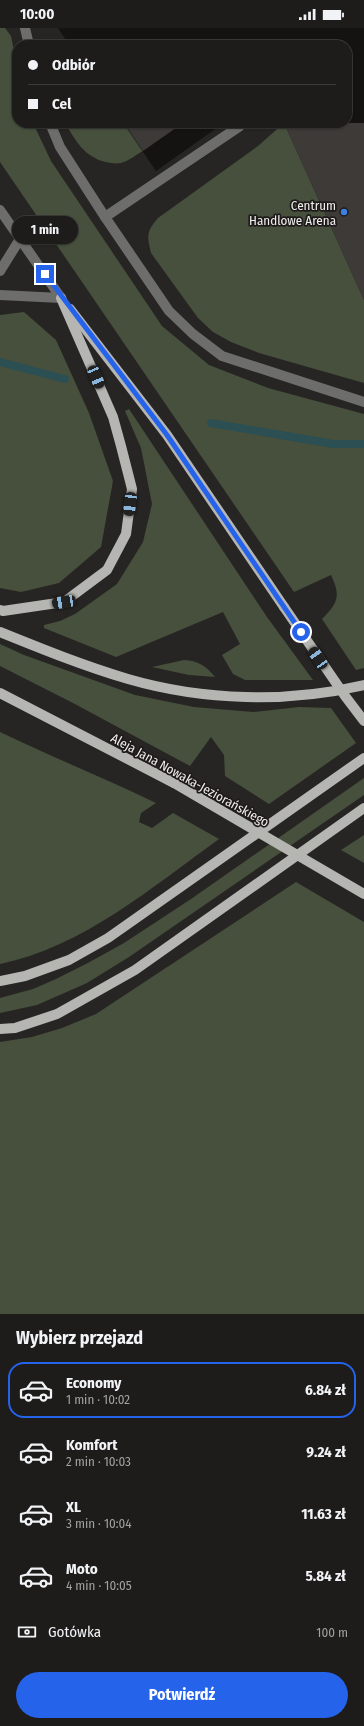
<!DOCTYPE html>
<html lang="pl">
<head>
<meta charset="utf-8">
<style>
	body { margin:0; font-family:"Fira Sans Condensed",sans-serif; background:#2a2927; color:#f1f3f6; height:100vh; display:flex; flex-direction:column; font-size:15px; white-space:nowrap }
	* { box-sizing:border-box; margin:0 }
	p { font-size:13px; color:#a0a1a2 }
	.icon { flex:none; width:22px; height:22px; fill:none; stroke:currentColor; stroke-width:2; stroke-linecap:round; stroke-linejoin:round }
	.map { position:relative; height:1286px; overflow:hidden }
	.details { display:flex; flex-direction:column; background:#1d1c1a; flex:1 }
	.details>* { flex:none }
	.hud { position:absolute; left:12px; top:12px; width:340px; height:88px; border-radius:16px; box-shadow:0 1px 3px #0004,0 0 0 1px #3b3a39; display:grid; align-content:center; height:88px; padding:0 16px; background:#1d1c1a }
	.end { position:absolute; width:18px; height:18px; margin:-9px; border:5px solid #2563eb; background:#fff; box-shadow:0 0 0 2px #fff }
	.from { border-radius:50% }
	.bubble { position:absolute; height:28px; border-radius:14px; background:#1d1c1a; box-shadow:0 1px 3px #0004,0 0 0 1px #3b3a39; font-size:13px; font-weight:700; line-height:28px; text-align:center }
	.car { position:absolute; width:12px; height:24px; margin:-12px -6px; border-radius:5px; box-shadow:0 0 3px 1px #0007; background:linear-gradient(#222 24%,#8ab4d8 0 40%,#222 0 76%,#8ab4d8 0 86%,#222 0) }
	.hud b { display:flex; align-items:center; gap:14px; height:38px; font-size:15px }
	.hud b+b { border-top:1px solid #3b3a39 }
	.hud i { width:10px; height:10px; background:#f1f3f6 }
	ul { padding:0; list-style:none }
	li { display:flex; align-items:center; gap:12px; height:56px; margin:0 8px 6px; padding:0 8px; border:2px solid transparent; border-radius:16px }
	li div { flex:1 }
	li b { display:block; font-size:15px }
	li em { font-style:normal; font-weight:700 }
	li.active { border-color:#2563eb }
	li>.icon { width:36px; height:36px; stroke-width:1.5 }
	h2 { padding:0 16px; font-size:18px; line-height:48px }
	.pay { display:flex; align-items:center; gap:10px; height:44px; padding:0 16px; font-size:15px }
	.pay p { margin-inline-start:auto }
	.button { display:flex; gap:8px; margin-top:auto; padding:8px 16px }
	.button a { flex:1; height:46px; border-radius:24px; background:#2563eb; color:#fff; font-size:16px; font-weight:700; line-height:46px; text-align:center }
	.status { display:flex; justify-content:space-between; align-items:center; height:28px; padding:0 20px; background:#1d1c1a; direction:ltr }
	.status svg { height:11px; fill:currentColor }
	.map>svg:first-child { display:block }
</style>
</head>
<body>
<div class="status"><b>10:00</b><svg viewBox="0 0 49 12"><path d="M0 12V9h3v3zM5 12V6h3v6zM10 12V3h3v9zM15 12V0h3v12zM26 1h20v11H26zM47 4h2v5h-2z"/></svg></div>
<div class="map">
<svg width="364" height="1286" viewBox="0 0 364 1286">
	<rect width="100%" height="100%" fill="#272523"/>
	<g fill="#46503c">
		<path d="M0 0H5L11 8 17 37V95H33L51 133 162 298 209 337 268 360 364 386V640L356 642 322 591C338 575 341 568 331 547L294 564 0 134Z"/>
		<path d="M65 95H124L143 123C137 126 129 133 121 135 117 136 110 135 106 134 84 129 76 113 65 95Z"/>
		<path d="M284 95 364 272V355L259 325 231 314 213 304 198 290 151 225C147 208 146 204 158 190L258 118Z"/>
		<path d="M24 284 56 312 89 385 113 453 101 519 59 555 21 564 0 560V287Z"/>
		<path d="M129 381 267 589 313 652H245L233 646 222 627 240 616 223 584 116 629 44 600V597L60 593 75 586 117 556 143 514 152 476 141 420 125 383Z"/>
		<path d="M0 616 24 627 135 667 194 679 253 684 299 679 331 680 356 715 269 776 225 748 224 727 211 709 190 738 73 675 0 638Z"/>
		<path d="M184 632C199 633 206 638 215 649L189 647 152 639Z"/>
		<path d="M0 704C52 729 104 750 156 775L141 785 139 794 152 800 173 785 219 811C152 859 83 919 0 936Z"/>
		<path d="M364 750V767L129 929 87 955 37 977 0 985V970L33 961 56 951 86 936 124 915 191 871Z"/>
		<path d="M364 807V835L341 822Z"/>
		<path d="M296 854 364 894V1286H0V1014L32 1009 62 1000 96 986Z"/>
	</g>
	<g fill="#0007">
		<path d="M58 0H364V270L285 95H347V17H69Z"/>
		<path d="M123 95H224L156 143Z"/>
	</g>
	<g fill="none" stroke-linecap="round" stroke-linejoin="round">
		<g stroke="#2b4f53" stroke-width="8">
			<path d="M0 334 65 351"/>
			<path d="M211 395 333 416H364"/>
		</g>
	</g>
	<g fill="#3d3a38">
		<path d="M124 95H183L143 123Z"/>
		<path d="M284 95H364V272Z"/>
	</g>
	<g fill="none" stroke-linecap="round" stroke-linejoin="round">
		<g stroke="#6d6d6b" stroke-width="10">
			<path d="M25 0 29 17"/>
			<path d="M50 95 60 119 105 189 169 283 193 306 222 328 364 374"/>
			<path d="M0 182 61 270"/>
			<path d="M105 189 240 98"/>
			<path d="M0 243 20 211"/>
			<path d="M0 267 61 270"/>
		</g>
		<g stroke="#b5b5b2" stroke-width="10">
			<path d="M70 281 167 407 284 579"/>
			<path d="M0 582 3 583 64 574 107 542 126 506 132 461 121 418 113 389 61 270"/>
			<path d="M0 604C42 621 84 638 128 651 204 673 287 675 364 657"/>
			<path d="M0 665 174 755"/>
			<path d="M0 953 25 948 69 932 108 910 364 730"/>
			<path d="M0 1001 15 1000 57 986 135 942 364 780"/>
		</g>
		<g stroke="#b5b5b2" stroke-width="10">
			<path d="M284 579 345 668 364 693"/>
			<path d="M174 755 364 866"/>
		</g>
	</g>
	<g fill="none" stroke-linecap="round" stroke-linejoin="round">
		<path stroke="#2563eb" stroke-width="5" d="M45 246 167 407 301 604"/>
	</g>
	<circle fill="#3f7fe0" stroke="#1e1b1a" stroke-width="1.5" cx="344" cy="184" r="4"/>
	<g text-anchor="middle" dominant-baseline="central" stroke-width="3.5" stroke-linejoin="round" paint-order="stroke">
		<g font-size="13" fill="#f0eeed" stroke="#1e1b1a" text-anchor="end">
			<text x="336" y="177">Centrum<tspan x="336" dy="15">Handlowe Arena</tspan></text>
		</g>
		<g font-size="13" fill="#f0eeed" stroke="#1e1b1a">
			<text transform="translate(190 752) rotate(29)">Aleja Jana Nowaka-Jeziorańskiego</text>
		</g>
	</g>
</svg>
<i class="end from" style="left:301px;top:604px"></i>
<i class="end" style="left:45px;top:246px"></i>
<div class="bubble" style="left:12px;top:188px;width:66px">1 min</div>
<i class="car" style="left:96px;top:349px;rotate:157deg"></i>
<i class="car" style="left:130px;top:476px;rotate:187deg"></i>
<i class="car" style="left:64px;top:574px;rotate:261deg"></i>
<i class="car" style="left:318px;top:630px;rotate:326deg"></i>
<div class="hud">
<b><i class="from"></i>Odbiór</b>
<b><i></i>Cel</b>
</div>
</div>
<section class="details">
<h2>Wybierz przejazd</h2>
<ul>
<li class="active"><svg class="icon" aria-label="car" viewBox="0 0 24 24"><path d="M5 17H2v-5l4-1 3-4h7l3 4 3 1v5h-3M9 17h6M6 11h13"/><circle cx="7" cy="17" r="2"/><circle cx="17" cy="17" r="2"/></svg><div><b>Economy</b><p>1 min · 10:02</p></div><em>6.84 zł</em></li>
<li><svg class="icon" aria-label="car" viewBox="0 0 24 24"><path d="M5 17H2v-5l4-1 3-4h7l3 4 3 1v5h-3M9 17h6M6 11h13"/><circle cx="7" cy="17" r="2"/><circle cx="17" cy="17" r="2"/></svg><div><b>Komfort</b><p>2 min · 10:03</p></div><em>9.24 zł</em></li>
<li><svg class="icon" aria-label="car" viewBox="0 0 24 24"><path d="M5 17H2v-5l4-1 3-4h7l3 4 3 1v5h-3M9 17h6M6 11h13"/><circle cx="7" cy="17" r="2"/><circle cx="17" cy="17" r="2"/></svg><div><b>XL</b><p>3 min · 10:04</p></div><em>11.63 zł</em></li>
<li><svg class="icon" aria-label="car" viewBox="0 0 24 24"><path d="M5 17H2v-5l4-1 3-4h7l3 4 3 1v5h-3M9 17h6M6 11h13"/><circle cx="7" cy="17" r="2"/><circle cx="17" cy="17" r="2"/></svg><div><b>Moto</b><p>4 min · 10:05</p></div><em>5.84 zł</em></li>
</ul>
<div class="pay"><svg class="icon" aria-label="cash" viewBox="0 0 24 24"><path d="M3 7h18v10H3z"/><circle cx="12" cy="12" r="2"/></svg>Gotówka<p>100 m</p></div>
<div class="button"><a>Potwierdź</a></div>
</section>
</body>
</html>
